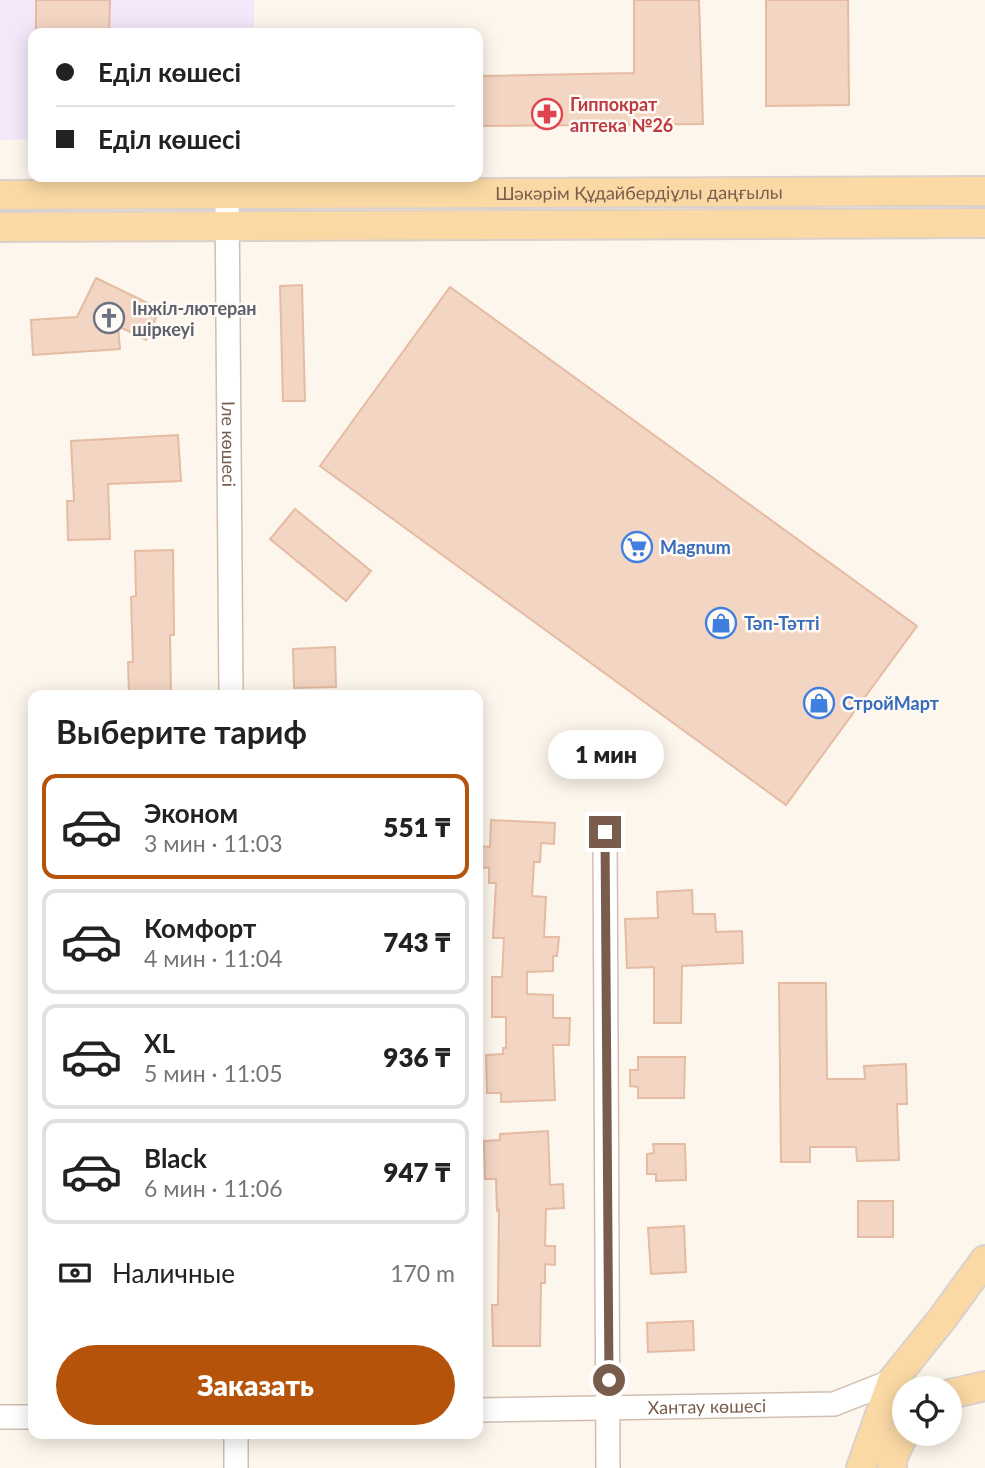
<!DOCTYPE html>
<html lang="ru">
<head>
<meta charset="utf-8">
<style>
	body { margin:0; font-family:Lato,sans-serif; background:#f2f2f2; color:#222; height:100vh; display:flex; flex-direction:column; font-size:26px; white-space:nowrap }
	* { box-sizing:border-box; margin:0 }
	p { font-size:23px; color:#767676 }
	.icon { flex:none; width:38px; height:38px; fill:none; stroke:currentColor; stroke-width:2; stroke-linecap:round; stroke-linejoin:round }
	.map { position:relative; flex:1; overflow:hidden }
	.drawer { position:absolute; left:28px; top:690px; width:455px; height:749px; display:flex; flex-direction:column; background:#fff; border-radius:14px; box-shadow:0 4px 18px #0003 }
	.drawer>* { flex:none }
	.hud { position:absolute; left:28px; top:28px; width:455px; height:154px; border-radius:14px; box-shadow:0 4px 18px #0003; display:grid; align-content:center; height:154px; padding:0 28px; background:#fff }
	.controls { position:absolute; left:892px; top:1376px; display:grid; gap:14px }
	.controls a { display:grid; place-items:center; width:70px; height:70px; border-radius:50%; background:#fff; box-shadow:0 4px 18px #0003; font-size:35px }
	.end { position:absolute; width:32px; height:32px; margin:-16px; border:9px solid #7a5c4d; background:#fff; box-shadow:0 0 0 4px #fff }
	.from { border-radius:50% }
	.bubble { position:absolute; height:49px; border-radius:24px; background:#fff; box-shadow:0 4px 18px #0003; font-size:23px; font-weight:800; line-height:49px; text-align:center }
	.hud b { display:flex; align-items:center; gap:24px; height:66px; font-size:26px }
	.hud b+b { border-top:2px solid #e0e0e0 }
	.hud i { width:18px; height:18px; background:#222 }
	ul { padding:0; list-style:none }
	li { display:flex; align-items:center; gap:21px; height:105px; margin:0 14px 10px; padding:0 14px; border:4px solid #e0e0e0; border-radius:14px }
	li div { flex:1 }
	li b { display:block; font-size:26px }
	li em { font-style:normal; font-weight:800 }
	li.current { border-color:#b45309 }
	li>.icon { width:63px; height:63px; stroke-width:1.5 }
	h2 { padding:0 28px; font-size:32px; line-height:84px }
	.pay { display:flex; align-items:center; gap:18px; height:77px; padding:0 28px; font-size:26px }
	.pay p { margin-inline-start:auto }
	.button { display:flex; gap:14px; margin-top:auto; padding:14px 28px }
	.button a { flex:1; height:80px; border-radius:42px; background:#b45309; color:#fff; font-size:28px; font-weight:800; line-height:80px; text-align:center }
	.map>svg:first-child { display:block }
</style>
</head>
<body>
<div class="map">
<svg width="985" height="1468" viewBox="0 0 985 1468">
	<rect width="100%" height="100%" fill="#fdf6ec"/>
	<path fill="#f3e8fa" d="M0 0H254V33H33V139L0 140Z"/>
	<g fill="#f3d5c3" stroke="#e6bba3" stroke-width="2">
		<path d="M36 0H110L109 33H36Z"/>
		<path d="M634 0H699L703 124 478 126V76L634 73Z"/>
		<path d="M766 0H848L849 105 766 106Z"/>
		<path d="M96 278 160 309 146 340 118 326 120 349 33 355 31 320 77 317Z"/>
		<path d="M302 285 305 401H283L280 286Z"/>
		<path d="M450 287 917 626 786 805 320 466Z"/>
		<path d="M178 435 181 481 108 484 110 539 68 540 67 501H74L71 441Z"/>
		<path d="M295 509 371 571 346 601 270 539Z"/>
		<path d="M173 550 174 635H170L171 695H129L128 662H133L131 597 136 596 135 551Z"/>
		<path d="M335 647 336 687 294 688 293 649Z"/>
		<path d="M491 820 555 823 554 844 541 843 540 862H534L532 896 546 897 544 937H559L557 956H553V971L527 972V994L553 995V1018H570L569 1045H553L555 1100 501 1102V1093H487L486 1055 503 1054V1048H506V1017H492V977H502L504 938H493L496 883H489V868L478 867V846L490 847Z"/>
		<path d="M692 890 693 914H715L716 932 742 931 743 963 682 966 681 1023H654V967L627 968 625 919 658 918 657 892Z"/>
		<path d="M779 983H826L827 1079H865L864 1066 906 1064 907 1104H897L899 1160 857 1161 856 1147H810V1162H781Z"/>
		<path d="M638 1057H685L684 1098H638V1087L630 1086V1070H638Z"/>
		<path d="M548 1131 550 1185 563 1184 564 1208 546 1209 545 1246H555V1265L545 1264V1283H541L540 1346H493L492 1305H498L499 1210 497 1211 496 1179H485L484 1141 500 1140V1134Z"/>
		<path d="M653 1144H685L686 1180 656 1181V1174H647V1154L654 1153Z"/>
		<rect x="858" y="1201" width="35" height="36"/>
		<path d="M684 1226 686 1272 651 1274 648 1228Z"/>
		<path d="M693 1321 694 1350 648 1352 647 1323Z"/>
	</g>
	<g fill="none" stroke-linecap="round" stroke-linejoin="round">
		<g stroke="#d1beb0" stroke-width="26">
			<g id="minor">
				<path id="s1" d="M227 194 231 695"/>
				<path d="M605 832 608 1468"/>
				<path id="s2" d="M478 1410 834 1404 892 1381"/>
				<path d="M0 1417H33"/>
				<path d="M236 1468V1433"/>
			</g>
		</g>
		<g stroke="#dad1cd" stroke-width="32">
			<g id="major">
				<path id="s3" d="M0 195 985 191"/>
				<path d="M0 227 985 223"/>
				<path d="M950 1394 985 1386"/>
				<path d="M861 1468 892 1381 942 1319 985 1260"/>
				<path d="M892 1468V1459L905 1431"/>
			</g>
		</g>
		<use href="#minor" stroke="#fff" stroke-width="23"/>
		<use href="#major" stroke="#fbd9a5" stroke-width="28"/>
	</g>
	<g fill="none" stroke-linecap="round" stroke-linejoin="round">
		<path stroke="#7a5c4d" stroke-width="9" d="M605 832 609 1380"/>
	</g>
	<defs>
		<g id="pharmacy-ring" transform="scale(1.575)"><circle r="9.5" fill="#fffaf3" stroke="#e0444e" stroke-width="1.5"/><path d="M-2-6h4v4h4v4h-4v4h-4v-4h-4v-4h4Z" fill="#e0444e"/></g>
		<g id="church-ring" transform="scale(1.575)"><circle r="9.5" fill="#fffaf3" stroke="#6b7280" stroke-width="1.5"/><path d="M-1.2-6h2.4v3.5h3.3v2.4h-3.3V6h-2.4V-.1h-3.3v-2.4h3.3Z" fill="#6b7280"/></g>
		<g id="supermarket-ring" transform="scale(1.575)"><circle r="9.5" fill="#fffaf3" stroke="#3f7fe0" stroke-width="1.5"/><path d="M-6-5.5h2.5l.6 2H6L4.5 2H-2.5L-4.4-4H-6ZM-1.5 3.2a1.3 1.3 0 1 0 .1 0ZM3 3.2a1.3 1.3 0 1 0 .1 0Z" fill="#3f7fe0"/></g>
		<g id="shop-ring" transform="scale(1.575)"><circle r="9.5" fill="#fffaf3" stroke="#3f7fe0" stroke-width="1.5"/><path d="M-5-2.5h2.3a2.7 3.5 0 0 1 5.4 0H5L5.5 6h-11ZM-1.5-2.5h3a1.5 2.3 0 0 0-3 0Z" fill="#3f7fe0"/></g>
	</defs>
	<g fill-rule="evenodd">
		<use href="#pharmacy-ring" x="547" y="114"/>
		<use href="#church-ring" x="109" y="318"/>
		<use href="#supermarket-ring" x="637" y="547"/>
		<use href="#shop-ring" x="721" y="623"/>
		<use href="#shop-ring" x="819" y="703"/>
	</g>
	<g text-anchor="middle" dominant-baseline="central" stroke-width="5" stroke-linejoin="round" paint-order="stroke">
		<g font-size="18" font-weight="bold" fill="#be3a42" stroke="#fffaf3" text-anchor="start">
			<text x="570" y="104">Гиппократ<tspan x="570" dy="21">аптека №26</tspan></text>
		</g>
		<g font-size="18" fill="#7a5c4d" stroke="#fffaf3">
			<text stroke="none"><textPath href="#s3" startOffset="639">Шәкәрім Құдайбердіұлы даңғылы</textPath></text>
			<text stroke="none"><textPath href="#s1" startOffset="250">Іле көшесі</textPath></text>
			<text stroke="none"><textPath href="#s2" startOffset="229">Хантау көшесі</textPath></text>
		</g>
		<g font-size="18" font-weight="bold" fill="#5b616d" stroke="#fffaf3" text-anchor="start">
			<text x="132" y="308">Інжіл-лютеран<tspan x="132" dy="21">шіркеуі</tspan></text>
		</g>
		<g font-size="18" font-weight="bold" fill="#366cbe" stroke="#fffaf3" text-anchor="start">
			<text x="660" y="547">Magnum</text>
			<text x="744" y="623">Тәп-Тәтті</text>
			<text x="842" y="703">СтройМарт</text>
		</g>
	</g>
</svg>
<div class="controls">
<a><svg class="icon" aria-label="locate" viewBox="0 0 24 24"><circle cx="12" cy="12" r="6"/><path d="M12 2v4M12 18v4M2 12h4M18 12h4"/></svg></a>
</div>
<i class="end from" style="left:609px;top:1380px"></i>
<i class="end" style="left:605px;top:832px"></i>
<div class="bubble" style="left:548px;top:730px;width:116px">1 мин</div>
<div class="hud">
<b><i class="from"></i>Еділ көшесі</b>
<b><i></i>Еділ көшесі</b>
</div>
<section class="drawer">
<h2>Выберите тариф</h2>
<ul>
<li class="current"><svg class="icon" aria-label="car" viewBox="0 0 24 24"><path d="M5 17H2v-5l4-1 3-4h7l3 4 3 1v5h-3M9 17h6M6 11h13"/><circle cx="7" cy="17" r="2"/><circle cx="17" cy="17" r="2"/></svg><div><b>Эконом</b><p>3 мин · 11:03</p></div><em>551 ₸</em></li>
<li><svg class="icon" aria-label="car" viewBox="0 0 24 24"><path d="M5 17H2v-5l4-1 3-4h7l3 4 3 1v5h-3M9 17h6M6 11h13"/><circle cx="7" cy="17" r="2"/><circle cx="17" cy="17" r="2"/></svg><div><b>Комфорт</b><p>4 мин · 11:04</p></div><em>743 ₸</em></li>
<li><svg class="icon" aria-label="car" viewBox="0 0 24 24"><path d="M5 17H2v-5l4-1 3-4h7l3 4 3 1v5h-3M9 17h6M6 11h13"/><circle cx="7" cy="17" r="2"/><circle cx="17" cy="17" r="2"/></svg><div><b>XL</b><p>5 мин · 11:05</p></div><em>936 ₸</em></li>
<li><svg class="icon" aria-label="car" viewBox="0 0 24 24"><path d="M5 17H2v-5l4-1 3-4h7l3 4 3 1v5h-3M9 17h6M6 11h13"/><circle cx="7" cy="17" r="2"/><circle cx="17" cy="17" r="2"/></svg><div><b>Black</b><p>6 мин · 11:06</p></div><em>947 ₸</em></li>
</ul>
<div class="pay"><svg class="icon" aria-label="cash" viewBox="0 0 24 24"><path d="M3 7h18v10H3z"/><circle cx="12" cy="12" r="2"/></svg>Наличные<p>170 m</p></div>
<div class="button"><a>Заказать</a></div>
</section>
</div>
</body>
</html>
